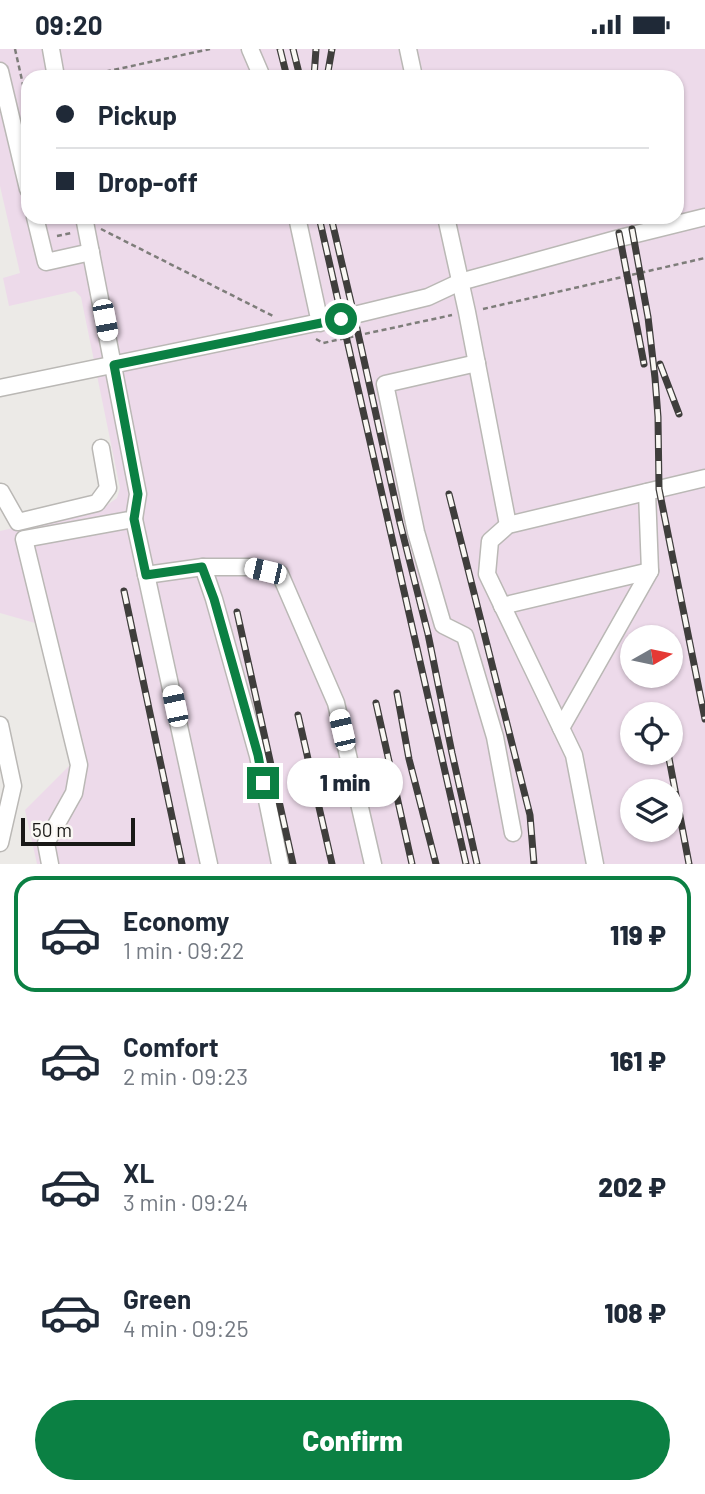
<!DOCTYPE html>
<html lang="en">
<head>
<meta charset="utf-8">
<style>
	body { margin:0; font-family:Barlow,sans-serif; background:#f2f2f3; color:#1f2937; height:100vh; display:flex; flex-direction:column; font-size:26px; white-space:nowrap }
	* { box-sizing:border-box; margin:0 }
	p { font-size:23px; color:#747a83 }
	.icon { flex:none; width:38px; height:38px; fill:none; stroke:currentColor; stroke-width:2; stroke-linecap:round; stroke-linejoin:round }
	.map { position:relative; height:815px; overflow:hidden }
	.sheet { display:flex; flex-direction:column; background:#fff; flex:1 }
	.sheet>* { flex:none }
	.hud { position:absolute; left:21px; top:21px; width:663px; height:154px; border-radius:21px; box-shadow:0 2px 5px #0004; display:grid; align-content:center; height:154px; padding:0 35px; background:#fff }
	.needle { width:46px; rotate:81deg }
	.buttons { position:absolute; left:620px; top:576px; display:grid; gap:14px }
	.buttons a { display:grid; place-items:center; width:63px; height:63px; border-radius:50%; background:#fff; box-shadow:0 2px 5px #0004; font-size:35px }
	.scale { position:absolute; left:21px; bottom:18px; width:114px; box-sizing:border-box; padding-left:7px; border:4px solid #191917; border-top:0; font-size:19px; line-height:24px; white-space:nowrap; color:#191917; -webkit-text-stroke:5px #faf8f4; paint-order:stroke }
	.end { position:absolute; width:32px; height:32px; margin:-16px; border:9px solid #0b8043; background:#fff; box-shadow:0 0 0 4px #fff }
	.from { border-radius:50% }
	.bubble { position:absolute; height:49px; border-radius:24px; background:#fff; box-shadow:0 2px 5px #0004; font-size:23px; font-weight:800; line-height:49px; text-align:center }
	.car { position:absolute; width:21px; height:42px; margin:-21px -10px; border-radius:9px; box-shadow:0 0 5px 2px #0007; background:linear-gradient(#fff 24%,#345 0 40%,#fff 0 76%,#345 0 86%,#fff 0) }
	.hud b { display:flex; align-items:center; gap:24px; height:66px; font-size:26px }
	.hud b+b { border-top:2px solid #e0e1e3 }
	.hud i { width:18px; height:18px; background:#1f2937 }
	ul { padding:12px 0 0; list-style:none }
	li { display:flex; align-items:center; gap:21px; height:116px; margin:0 14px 10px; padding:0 21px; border:4px solid transparent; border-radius:21px }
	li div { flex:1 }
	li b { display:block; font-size:26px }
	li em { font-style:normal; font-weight:800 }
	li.on { border-color:#0b8043 }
	li>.icon { width:63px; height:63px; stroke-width:1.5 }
	.cta { display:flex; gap:14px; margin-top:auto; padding:14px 35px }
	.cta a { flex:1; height:80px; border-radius:42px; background:#0b8043; color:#fff; font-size:28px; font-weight:800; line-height:80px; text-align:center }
	.status { display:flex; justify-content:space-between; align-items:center; height:49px; padding:0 35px; background:#fff; direction:ltr }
	.status svg { height:19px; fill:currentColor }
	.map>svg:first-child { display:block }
</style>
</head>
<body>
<div class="status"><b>09:20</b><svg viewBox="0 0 49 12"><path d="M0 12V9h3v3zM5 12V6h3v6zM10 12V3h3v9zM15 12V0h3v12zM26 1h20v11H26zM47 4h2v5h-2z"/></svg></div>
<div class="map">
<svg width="705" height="815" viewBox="0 0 705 815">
	<rect width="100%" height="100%" fill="#eceae7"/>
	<path fill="#eddaea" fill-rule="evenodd" d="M0 0H705V815H37L25 761 71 715 35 574 0 564V482L103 459 117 449 120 439 81 248 75 242 9 257 3 229 20 224 0 137ZM28 28H677V168H28ZM632 588H670V626H632ZM632 665H670V704H632ZM632 742H670V780H632Z"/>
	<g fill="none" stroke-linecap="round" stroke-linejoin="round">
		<g stroke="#bab8b5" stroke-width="19">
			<g id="minor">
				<path d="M51 0 56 28"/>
				<path d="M250 0 262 28"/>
				<path d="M408 0 414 28"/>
				<path d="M0 22 28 140"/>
				<path d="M35 168 46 213 91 203"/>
				<path d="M297 168 320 274"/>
				<path d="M446 168 467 263 508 476"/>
				<path d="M477 314 385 335 416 483 443 576 465 587 495 688 513 784"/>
				<path d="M0 339 354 266 428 248 460 233 620 189 705 168"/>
				<path d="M0 444 1 443 18 473 97 454 108 439 101 399"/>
				<path d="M134 470 209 815"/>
				<path d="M203 518 214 550 258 707 280 815"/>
				<path d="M146 526 203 518H251L280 525 336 654 373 815"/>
				<path d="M502 557 650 522"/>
				<path d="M0 676 13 737 0 794"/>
				<path d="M561 679 650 522 647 443"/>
				<path d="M50 815 46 794 74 744 79 716 24 490 134 470 138 445 84 168"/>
				<path d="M595 815 574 706 487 525 490 492 508 476 705 429"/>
			</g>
		</g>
		<g stroke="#7e7d7a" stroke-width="2.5" stroke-dasharray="5 3.5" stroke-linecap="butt">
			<path d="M15 0 28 58"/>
			<path d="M81 28 210 0"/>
			<path d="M101 180 273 267"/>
			<path d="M57 187 71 184"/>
			<path d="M483 260 705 209"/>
			<path d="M316 290 323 294 452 266"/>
		</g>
		<use href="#minor" stroke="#fff" stroke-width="16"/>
		<g stroke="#3f3e3c" stroke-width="7">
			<g id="rail">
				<path d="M280 0 287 28"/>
				<path d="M293 0 300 28"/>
				<path d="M314 28 316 0"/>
				<path d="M327 28 332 0"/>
				<path d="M319 168 466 815"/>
				<path d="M331 168 354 266 400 474 428 585 452 704 477 815"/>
				<path d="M632 180 648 268 655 329 658 368 659 440 705 670"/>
				<path d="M619 184 644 315"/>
				<path d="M660 315 679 365"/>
				<path d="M449 445 530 766 534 815"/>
				<path d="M124 542 182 815"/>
				<path d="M237 563 293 815"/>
				<path d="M397 644 409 710 436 815"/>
				<path d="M376 654 412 815"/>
				<path d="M298 666 332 815"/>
				<path d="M668 704 689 815"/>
			</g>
		</g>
		<use href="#rail" stroke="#faf8f4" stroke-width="4.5" stroke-dasharray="13" stroke-linecap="butt"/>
	</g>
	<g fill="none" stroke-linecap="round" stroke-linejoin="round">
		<path stroke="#0b8043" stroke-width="9" d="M263 734 258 706 214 550 202 518 146 526 134 470 138 445 114 316 341 270"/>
	</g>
</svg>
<div class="buttons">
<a><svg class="needle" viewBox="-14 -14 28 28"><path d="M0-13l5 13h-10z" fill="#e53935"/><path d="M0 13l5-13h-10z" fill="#747a83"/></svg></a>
<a><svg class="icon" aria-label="locate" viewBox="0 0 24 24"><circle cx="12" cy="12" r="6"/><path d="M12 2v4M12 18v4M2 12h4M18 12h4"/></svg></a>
<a><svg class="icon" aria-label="layers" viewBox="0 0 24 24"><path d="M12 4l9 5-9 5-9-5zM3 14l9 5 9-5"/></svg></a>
</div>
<div class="scale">50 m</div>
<i class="end from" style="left:341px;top:270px"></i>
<i class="end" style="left:263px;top:734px"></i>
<div class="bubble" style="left:287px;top:709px;width:116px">1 min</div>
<i class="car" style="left:105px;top:271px;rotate:169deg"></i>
<i class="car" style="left:265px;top:522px;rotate:283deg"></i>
<i class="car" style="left:175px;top:657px;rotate:348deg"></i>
<i class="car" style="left:342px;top:681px;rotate:347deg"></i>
<div class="hud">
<b><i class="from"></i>Pickup</b>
<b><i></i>Drop-off</b>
</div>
</div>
<section class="sheet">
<ul>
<li class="on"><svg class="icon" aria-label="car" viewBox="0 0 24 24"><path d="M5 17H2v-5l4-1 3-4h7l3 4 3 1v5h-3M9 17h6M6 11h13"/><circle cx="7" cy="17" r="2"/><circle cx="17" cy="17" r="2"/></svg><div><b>Economy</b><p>1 min · 09:22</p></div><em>119 ₽</em></li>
<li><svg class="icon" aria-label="car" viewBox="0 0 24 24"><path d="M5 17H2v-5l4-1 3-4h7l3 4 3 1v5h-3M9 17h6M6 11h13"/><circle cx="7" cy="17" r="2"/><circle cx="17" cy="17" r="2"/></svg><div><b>Comfort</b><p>2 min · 09:23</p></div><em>161 ₽</em></li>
<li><svg class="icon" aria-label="car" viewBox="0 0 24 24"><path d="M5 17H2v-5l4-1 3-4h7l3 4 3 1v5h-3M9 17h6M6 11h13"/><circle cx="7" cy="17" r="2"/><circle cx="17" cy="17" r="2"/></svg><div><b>XL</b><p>3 min · 09:24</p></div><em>202 ₽</em></li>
<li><svg class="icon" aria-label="car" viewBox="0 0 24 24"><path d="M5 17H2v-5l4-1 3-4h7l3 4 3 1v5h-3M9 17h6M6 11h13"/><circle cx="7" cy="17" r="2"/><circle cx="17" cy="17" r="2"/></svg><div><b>Green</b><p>4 min · 09:25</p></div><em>108 ₽</em></li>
</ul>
<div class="cta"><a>Confirm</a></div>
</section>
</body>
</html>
